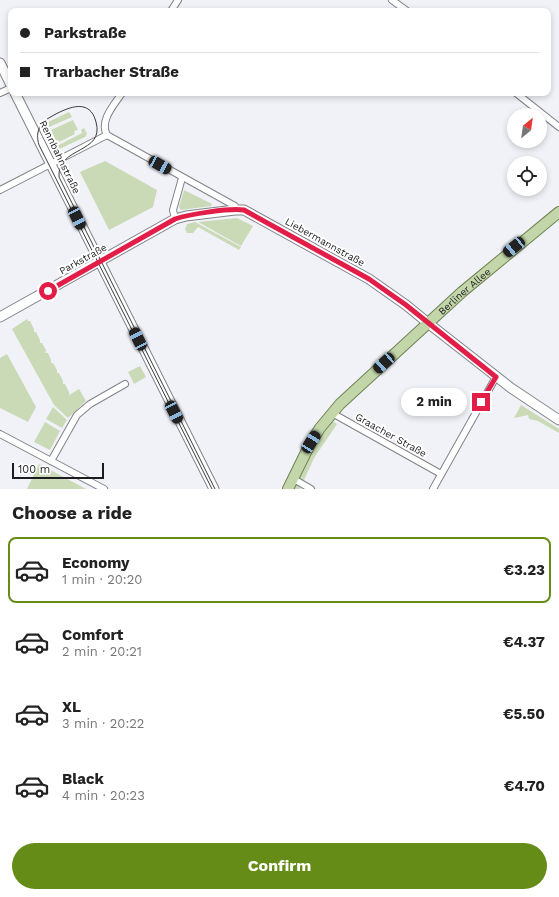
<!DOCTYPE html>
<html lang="en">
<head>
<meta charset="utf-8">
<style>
	body { margin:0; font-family:"Work Sans",sans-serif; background:#f2f2f2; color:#222; height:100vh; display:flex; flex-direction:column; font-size:15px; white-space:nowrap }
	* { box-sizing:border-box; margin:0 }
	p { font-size:13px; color:#767676 }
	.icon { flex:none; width:22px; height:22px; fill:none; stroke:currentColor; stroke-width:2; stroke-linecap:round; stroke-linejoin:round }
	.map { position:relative; height:489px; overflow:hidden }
	.details { display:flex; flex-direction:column; background:#fff; flex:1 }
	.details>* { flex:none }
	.hud { position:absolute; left:8px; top:8px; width:543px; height:88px; border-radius:8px; box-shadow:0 2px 6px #0003; display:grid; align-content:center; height:88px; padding:0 12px; background:#fff }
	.needle { width:26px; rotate:29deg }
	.tools { position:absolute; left:507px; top:108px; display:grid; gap:8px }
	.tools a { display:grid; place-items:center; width:40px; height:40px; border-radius:50%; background:#fff; box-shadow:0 2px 6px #0003; font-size:20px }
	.scale { position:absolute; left:12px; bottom:10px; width:92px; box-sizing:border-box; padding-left:4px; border:2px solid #1b1c1e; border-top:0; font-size:11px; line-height:14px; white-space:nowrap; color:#1b1c1e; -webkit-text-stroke:3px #fff; paint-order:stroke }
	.end { position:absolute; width:18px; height:18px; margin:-9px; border:5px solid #e11d48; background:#fff; box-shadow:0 0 0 2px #fff }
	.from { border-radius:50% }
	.bubble { position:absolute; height:28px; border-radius:14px; background:#fff; box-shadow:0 2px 6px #0003; font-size:13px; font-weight:700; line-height:28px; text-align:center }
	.car { position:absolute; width:12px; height:24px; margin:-12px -6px; border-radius:5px; box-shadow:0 0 3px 1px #0007; background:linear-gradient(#222 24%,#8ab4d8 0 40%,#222 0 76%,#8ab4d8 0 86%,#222 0) }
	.hud b { display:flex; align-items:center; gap:14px; height:38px; font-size:15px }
	.hud b+b { border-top:1px solid #e0e0e0 }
	.hud i { width:10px; height:10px; background:#222 }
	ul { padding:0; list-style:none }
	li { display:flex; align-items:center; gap:12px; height:66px; margin:0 8px 6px; padding:0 4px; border:2px solid transparent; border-radius:8px }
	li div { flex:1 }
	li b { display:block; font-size:15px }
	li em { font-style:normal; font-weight:700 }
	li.current { border-color:#658c16 }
	li>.icon { width:36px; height:36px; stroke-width:1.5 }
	h2 { padding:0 12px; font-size:18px; line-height:48px }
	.cta { display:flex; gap:8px; margin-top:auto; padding:8px 12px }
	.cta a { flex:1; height:46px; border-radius:24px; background:#658c16; color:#fff; font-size:16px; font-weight:700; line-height:46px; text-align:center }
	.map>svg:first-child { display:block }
</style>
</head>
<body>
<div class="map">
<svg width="559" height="489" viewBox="0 0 559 489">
	<rect width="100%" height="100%" fill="#f1f2f8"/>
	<g fill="#cadab6">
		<path d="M69 112 72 117 47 128 48 130 45 132 42 127 44 124Z"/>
		<path d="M73 120 78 130 74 131 75 134 57 143 51 130Z"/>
		<path d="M84 128 87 134 85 137 55 151 51 144 54 142 57 146 82 133 81 130Z"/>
		<path d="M105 161 157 190 153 207 109 230 80 172Z"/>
		<path d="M184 190 212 204 211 206 181 210 179 207Z"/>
		<path d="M237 218 253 226 241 246 198 222Z"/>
		<path d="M195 222 241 247 239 250 198 227 193 233H187L185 229 187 224Z"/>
		<path d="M27 319 28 321H30L34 329V332H36L40 340V343H42L46 350 45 353H48L51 360V363H53L57 370V373H59L63 381V384H65L69 392V395L79 389 86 401 68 418 54 405 12 329Z"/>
		<path d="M7 354 36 407 28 422 0 408V358Z"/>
		<path d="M140 366 146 377 134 384 128 372Z"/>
		<path d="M521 405 559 429V433L538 421 529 419 528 415 514 418Z"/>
		<path d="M53 407 67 420 62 428 46 419Z"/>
		<path d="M331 420 337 424 314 458 300 489H293L315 443Z"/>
		<path d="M45 422 60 431 50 450 34 442Z"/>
		<path d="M39 464 86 489H27Z"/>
	</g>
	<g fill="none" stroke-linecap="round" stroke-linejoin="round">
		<g stroke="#828389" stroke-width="8">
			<g id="street">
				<path d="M392 0 407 11"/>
				<path d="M171 11 178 0"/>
				<path d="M0 93 11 88"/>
				<path d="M122 93C114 105 99 121 107 135L235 206V210"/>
				<path d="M516 93 559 127"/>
				<path d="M0 190 107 135"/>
				<path d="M175 219 173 210 182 178"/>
				<path d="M332 413 441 474"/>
				<path d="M0 434 104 489"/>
				<path d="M51 461 77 415 90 404 125 384"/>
				<path d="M292 478 311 489"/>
				<path d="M433 489 496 377"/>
			</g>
		</g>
		<g stroke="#828389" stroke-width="11">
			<g id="secondary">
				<path d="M0 63 11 85"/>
				<path d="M15 93 214 489"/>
				<path d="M0 317 175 219 186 216 235 210H244L369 279 406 305 428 323 511 388 559 420"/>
			</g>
		</g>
		<g stroke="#6e8353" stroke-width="12">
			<g id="primary">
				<path id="s1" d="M288 489 311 442 320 428 340 404 462 292 559 212"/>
			</g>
		</g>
		<use href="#street" stroke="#fff" stroke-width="6"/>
		<use href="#secondary" stroke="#fff" stroke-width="9"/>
		<use href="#primary" stroke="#c3d6a9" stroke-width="10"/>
		<path stroke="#3b3c3f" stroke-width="1" d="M212 489 39 145C37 138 37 132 40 127 42 121 49 118 54 115 69 107 90 98 96 122 105 154 57 146 59 177L215 489"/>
	</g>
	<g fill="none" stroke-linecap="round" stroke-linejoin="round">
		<path stroke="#e11d48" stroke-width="5" d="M48 291 175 219C190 214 229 208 244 210L369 279 406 305 496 377 481 402"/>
	</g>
	<g text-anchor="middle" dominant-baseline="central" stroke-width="4" stroke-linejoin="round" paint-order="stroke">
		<g font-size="10" fill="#1b1c1e" stroke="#fff">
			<text transform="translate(60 157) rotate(64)">Rennbahnstraße</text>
			<text transform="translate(325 242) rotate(29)">Liebermannstraße</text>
			<text transform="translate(83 259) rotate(-29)">Parkstraße</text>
			<text stroke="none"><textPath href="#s1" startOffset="268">Berliner Allee</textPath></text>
			<text transform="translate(391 435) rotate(29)">Graacher Straße</text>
		</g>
	</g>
</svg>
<div class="tools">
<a><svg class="needle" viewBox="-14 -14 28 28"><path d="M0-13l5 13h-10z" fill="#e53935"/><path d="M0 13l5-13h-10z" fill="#767676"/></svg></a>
<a><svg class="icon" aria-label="locate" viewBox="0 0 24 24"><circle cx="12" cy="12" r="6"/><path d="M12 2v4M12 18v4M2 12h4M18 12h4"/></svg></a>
</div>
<div class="scale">100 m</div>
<i class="end from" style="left:48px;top:291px"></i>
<i class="end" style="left:481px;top:402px"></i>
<div class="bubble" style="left:401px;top:388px;width:66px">2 min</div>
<i class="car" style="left:160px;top:165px;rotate:119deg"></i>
<i class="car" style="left:77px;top:218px;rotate:154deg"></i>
<i class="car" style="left:514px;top:247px;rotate:231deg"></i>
<i class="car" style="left:138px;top:339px;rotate:334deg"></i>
<i class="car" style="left:384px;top:363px;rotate:228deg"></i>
<i class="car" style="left:174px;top:412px;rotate:153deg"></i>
<i class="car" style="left:311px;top:442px;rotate:33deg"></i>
<div class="hud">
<b><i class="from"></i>Parkstraße</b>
<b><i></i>Trarbacher Straße</b>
</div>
</div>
<section class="details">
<h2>Choose a ride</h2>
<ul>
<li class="current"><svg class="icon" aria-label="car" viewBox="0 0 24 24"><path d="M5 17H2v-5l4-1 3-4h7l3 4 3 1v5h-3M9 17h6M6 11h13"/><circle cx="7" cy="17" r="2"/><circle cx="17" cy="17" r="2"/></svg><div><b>Economy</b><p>1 min · 20:20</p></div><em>€3.23</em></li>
<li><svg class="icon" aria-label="car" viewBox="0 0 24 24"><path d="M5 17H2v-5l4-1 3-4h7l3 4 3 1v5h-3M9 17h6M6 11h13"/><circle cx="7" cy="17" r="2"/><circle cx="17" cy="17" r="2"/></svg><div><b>Comfort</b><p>2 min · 20:21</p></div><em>€4.37</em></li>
<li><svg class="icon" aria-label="car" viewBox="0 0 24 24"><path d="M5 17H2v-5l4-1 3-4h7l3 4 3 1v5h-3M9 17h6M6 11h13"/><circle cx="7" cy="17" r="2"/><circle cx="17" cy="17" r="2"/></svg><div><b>XL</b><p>3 min · 20:22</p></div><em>€5.50</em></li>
<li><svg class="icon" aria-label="car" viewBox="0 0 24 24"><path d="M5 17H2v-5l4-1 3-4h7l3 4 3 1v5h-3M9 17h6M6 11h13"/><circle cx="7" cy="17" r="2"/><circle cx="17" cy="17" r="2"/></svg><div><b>Black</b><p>4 min · 20:23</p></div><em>€4.70</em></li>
</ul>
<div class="cta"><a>Confirm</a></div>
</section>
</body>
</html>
